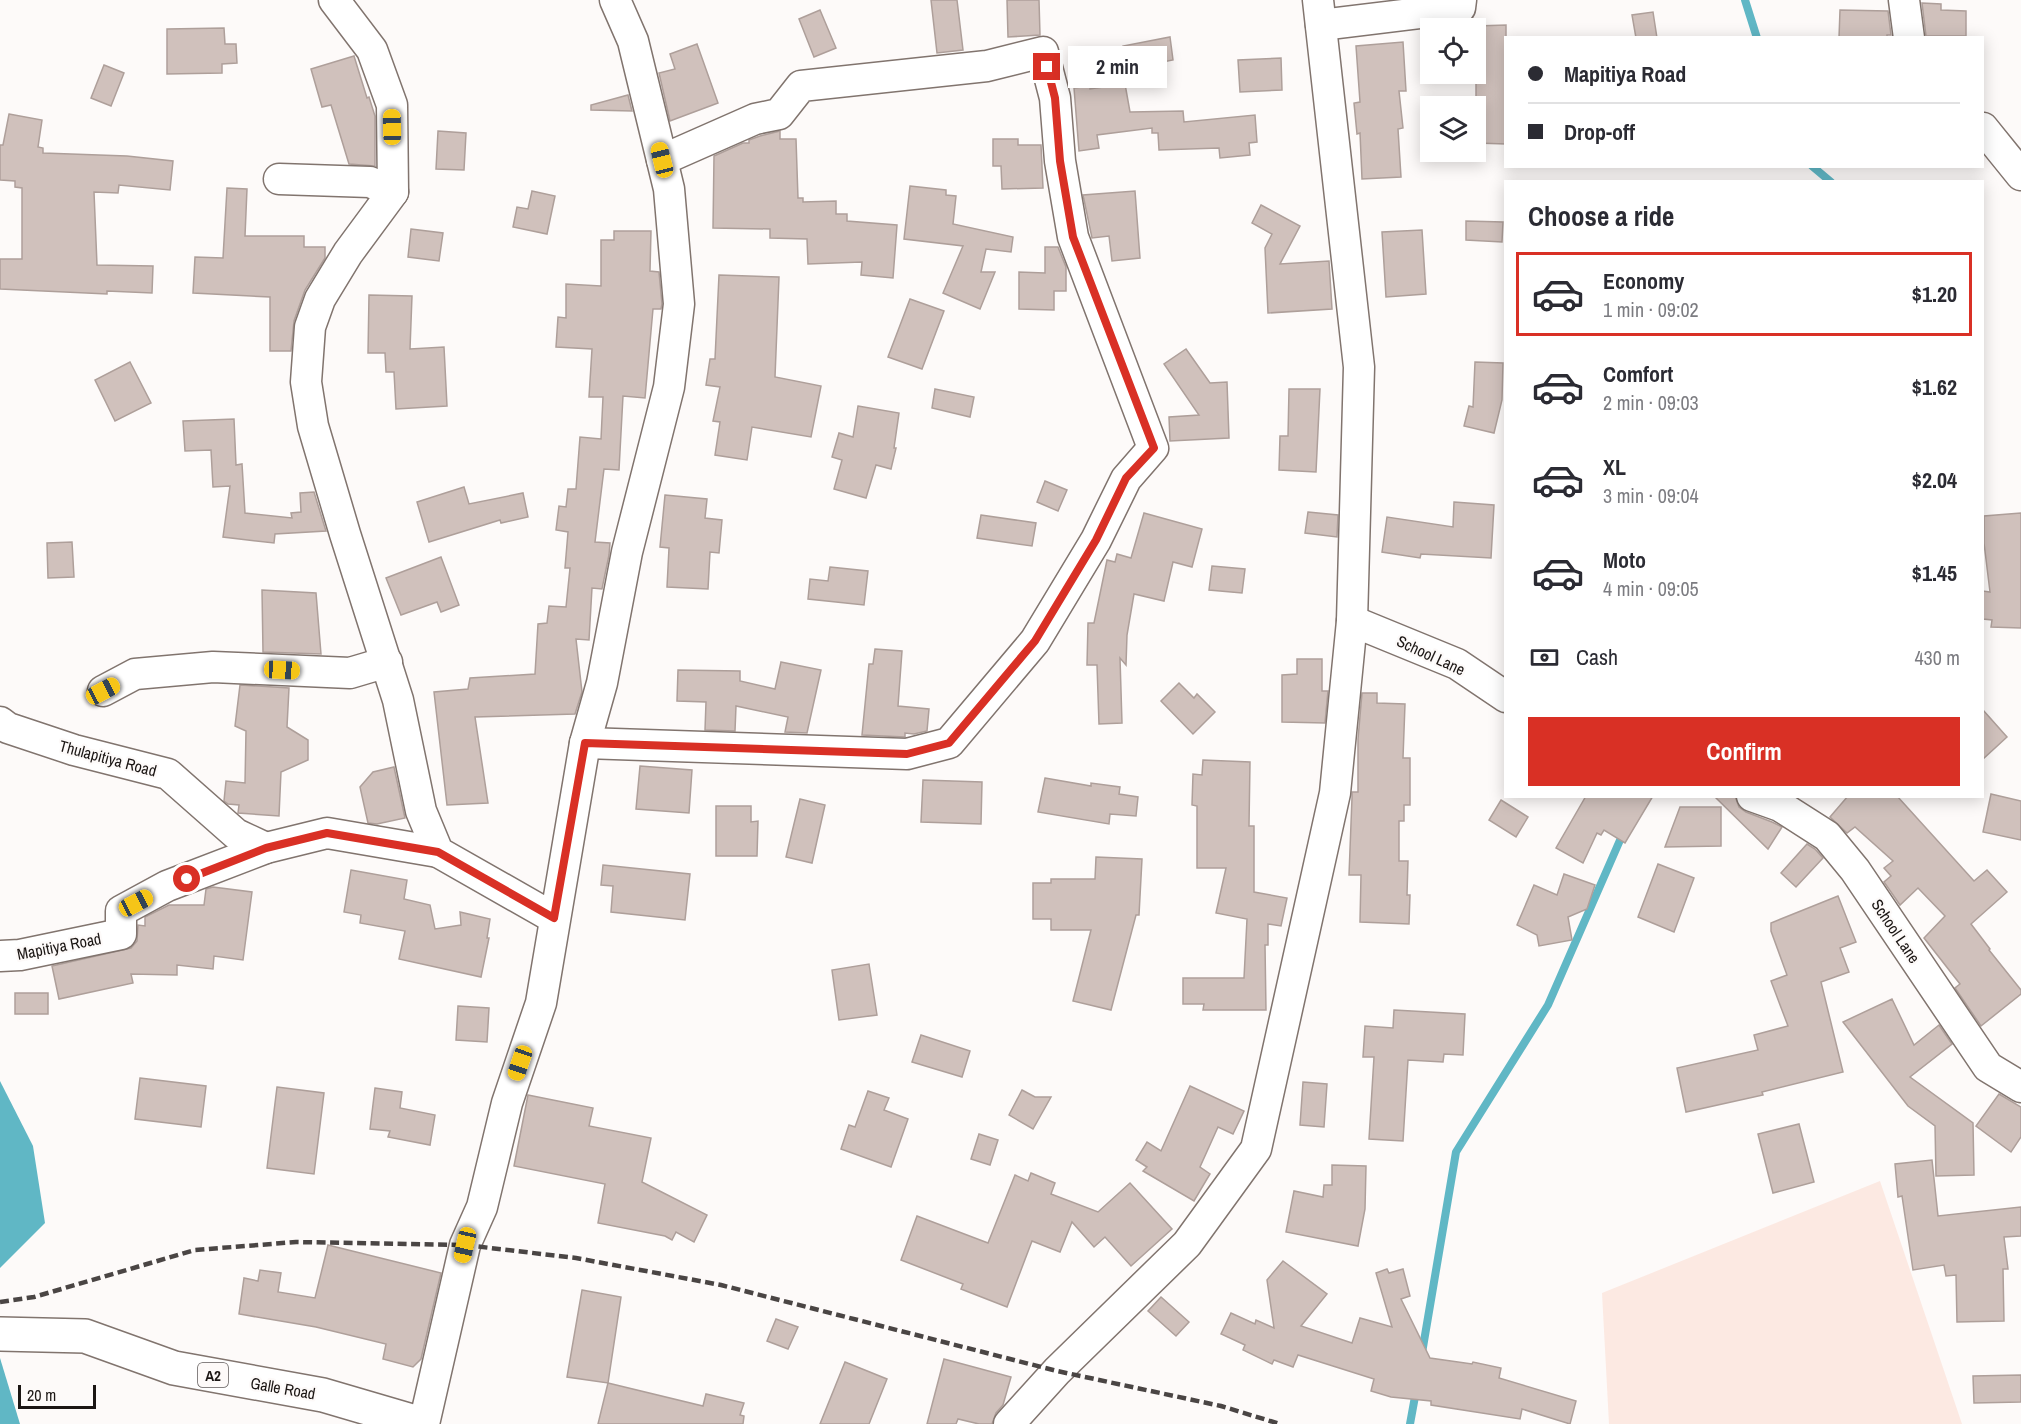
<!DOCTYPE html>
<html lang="en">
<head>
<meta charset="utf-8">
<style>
	body { margin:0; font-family:"Archivo Narrow",sans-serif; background:#f7f7f7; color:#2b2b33; height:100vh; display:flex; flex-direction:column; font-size:22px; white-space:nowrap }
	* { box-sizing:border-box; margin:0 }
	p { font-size:20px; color:#7c7c81 }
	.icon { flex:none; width:33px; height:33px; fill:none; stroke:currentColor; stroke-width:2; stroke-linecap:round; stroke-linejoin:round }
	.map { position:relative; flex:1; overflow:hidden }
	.details { position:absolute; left:1504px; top:180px; width:480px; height:618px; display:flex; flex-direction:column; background:#fff; border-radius:0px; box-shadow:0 3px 15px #0003 }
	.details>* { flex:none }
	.hud { position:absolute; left:1504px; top:36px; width:480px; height:132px; border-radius:0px; box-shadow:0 3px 15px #0003; display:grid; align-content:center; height:132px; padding:0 24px; background:#fff }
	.tools { position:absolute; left:1420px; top:18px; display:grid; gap:12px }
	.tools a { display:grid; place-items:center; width:66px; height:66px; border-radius:0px; background:#fff; box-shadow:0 3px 15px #0003; font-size:30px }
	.scale { position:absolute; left:18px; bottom:15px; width:78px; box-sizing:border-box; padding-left:6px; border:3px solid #1b1614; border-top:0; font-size:16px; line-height:21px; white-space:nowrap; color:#1b1614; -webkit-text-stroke:4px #fdfaf9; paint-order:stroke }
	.end { position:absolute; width:27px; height:27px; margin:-14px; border:8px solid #d93025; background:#fff; box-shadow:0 0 0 3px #fff }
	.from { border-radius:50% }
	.bubble { position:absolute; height:42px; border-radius:0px; background:#fff; box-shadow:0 3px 15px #0003; font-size:20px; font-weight:700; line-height:42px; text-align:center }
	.car { position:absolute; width:18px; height:36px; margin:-18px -9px; border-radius:8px; box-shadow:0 0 4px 2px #0007; background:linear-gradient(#f5c518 24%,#345 0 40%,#f5c518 0 76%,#345 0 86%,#f5c518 0) }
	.hud b { display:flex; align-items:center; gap:21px; height:57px; font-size:22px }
	.hud b+b { border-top:2px solid #e1e1e2 }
	.hud i { width:15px; height:15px; background:#2b2b33 }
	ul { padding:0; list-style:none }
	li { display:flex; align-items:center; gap:18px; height:84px; margin:0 12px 9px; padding:0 12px; border:3px solid transparent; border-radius:0px }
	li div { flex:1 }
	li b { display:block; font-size:22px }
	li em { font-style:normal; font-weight:700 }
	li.on { border-color:#d93025 }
	li>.icon { width:54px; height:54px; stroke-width:1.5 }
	h2 { padding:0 24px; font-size:27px; line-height:72px }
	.pay { display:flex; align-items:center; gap:15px; height:66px; padding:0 24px; font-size:22px }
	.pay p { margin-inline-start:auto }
	.button { display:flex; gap:12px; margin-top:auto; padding:12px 24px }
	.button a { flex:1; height:69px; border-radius:0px; background:#d93025; color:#fff; font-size:24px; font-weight:700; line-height:69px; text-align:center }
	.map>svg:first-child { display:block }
</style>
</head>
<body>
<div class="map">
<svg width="2021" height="1424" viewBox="0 0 2021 1424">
	<rect width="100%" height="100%" fill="#fdfaf9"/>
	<path fill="#fce9e2" d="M1880 1181 1962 1424H1609L1602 1293Z"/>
	<g fill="#60b7c5">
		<path d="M0 1081 33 1146 45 1223 0 1268Z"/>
		<path d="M0 1358 20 1424H0Z"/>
	</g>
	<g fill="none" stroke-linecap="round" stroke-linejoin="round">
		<g stroke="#60b7c5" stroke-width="8">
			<path d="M1745 0 1757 38"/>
			<path d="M1812 166 1831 182"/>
			<path d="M1422 1353 1456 1152 1548 1005 1624 831"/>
			<path d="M1410 1424 1416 1391"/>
		</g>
	</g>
	<g fill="#d0c1bc" stroke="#ae9f9a" stroke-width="1.5">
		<path d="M931 0H957L963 50 937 53Z"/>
		<path d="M1007 0H1039L1040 35 1008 37Z"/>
		<path d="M1922 3 1941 4V10L1966 11V36H1926Z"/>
		<path d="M820 10 836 48 814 57 799 19Z"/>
		<path d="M1840 10 1888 11 1891 35H1887V38H1839Z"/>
		<path d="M1653 12 1657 38H1636L1632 15Z"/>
		<path d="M1506 25V144L1476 143V26Z"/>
		<path d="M224 28 225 44H236L237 63 222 64V73L167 74V29Z"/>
		<path d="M1170 37 1173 60 1127 69 1123 46Z"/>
		<path d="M1403 42 1406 91H1399L1403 128 1398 129 1401 177 1362 179 1360 133 1357 134 1354 103 1360 102 1356 46Z"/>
		<path d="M697 44 718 103 670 121 659 73 675 69 670 54Z"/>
		<path d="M354 56 367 98 369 97 375 116V166L349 164 331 105 322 107 311 69Z"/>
		<path d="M1281 58 1282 90 1240 92 1238 60Z"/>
		<path d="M104 65 124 73 111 106 91 98Z"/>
		<path d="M1125 84 1130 112 1183 111 1184 122 1255 115 1257 142 1249 143 1250 155 1220 158 1219 148 1159 150 1158 133H1152V128L1097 135 1099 148 1079 151 1074 88 1090 86V89Z"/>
		<path d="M628 95 632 111 591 110V105Z"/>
		<path d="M9 114 42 120 38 147 43 148V153L127 156 173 161 170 190 119 185 118 193 94 192 97 265 153 266 152 293 107 291V294L0 289V259H22V188L15 187V181L0 180V145H3Z"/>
		<path d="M438 131 466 133 464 170 436 169Z"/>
		<path d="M780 131V139H796L798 198H803V202L836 201V214H847V221L897 225 893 278 861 275 862 262 808 264 807 239 770 238V229L713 228 714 156 743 143H749V140L760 136Z"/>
		<path d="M993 139H1018V145H1041L1043 188 1002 189 1001 166H993Z"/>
		<path d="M910 186 946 190V195L956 196 953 224 1013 237 1011 252 986 249 981 272H995L980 309 943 293 963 246 904 239Z"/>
		<path d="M227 188 247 189 245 236H304V247H325V258L305 290 294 321 291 351H270V297L193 293 195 257 223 258Z"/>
		<path d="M532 191 555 196 547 234 513 227 517 207 528 209Z"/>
		<path d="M1135 191 1140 258 1112 261 1109 236 1092 238 1083 195Z"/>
		<path d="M1261 205 1300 226 1280 264 1329 261 1332 309 1268 313 1265 248 1272 234 1252 223Z"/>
		<path d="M1466 221 1503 222 1502 242 1466 240Z"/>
		<path d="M411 229 443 233 439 261 408 257Z"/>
		<path d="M1422 230 1426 294 1386 297 1382 232Z"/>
		<path d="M614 231H651L650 271 659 272 662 304 661 309H653L645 398 623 396 619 470 604 469 595 542 610 543 609 555 602 589 592 588 589 640 576 639 582 692 575 714 475 717 488 803 447 805 434 692 468 689 470 678 535 674 538 624 547 623 549 606 566 607 570 568H565L568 532 556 530 559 506 566 507 568 489H576L580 437 601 439 603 397H589L592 349 556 347 558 317 566 318V284L601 286V240H614Z"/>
		<path d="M1045 247H1058L1066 267V291H1054V310L1019 309V272L1045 273Z"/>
		<path d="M719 275 779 277 775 377 821 386 811 437 752 427 747 460 715 455 720 422 713 421 720 387 706 385 710 359H715Z"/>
		<path d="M369 295 412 296 410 349 444 347 447 406 396 409 394 372H386L385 353H368Z"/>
		<path d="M910 299 944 311 922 369 888 357Z"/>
		<path d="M1186 349 1210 383 1227 382 1229 438 1170 441 1169 417 1199 415 1164 364Z"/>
		<path d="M130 362 151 403 115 421 95 380Z"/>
		<path d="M1475 362 1503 363 1502 400 1494 433 1464 426 1469 406 1473 407Z"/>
		<path d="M935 389 974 397 970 417 932 408Z"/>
		<path d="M1289 389H1320L1316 472 1279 470 1280 436H1288Z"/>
		<path d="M858 406 899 413 894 448H896L891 469 876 465 866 498 834 489 842 460 832 457 839 433 853 437Z"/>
		<path d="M234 419 236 465 242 464 245 513 292 518 291 513 301 512 300 493 314 492 326 531 275 534 274 543 223 537 230 486 213 487 211 450 185 451 183 421Z"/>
		<path d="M1045 481 1067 490 1058 511 1037 502Z"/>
		<path d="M464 487 469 504 523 493 528 517 501 523 500 520 429 542 417 502Z"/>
		<path d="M665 495 707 499 705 518 722 520 719 553 710 552 708 589 667 587 669 548 660 547Z"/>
		<path d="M1454 502 1494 505 1491 558 1421 554 1420 558 1382 552 1387 517 1453 527Z"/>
		<path d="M1308 512 1338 515 1337 537 1305 533Z"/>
		<path d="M1144 513 1202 529 1192 567 1173 562 1164 601 1134 594 1127 635 1126 665 1120 658 1122 723 1099 724 1097 665H1087L1088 623H1094L1107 560 1115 562 1117 554 1131 558Z"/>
		<path d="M2021 513V628L1991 627 1992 620 1983 619V591L1990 592 1984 543V516Z"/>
		<path d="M981 515 1036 523 1032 546 977 538Z"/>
		<path d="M72 542 74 577 48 578 47 543Z"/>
		<path d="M441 557 459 605 441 612 437 602 401 615 386 578Z"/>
		<path d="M1212 566 1245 569 1242 593 1209 590Z"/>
		<path d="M830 567 868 571 864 605 808 599 810 579 828 581Z"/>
		<path d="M262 590 316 593 321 654 263 652Z"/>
		<path d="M875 649 902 651 898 706 929 709 927 731 914 734 905 733V737L862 735 869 664H873Z"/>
		<path d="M1297 659H1322V691H1328L1325 723 1282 722V675L1297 674Z"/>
		<path d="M781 662 821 670 807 733 785 732 788 717 736 706 735 731 705 730 706 702 677 701 678 670 740 671V681L775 689Z"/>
		<path d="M1179 683 1194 698 1197 694 1215 712 1193 734 1161 701Z"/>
		<path d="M240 685 289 688 287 727 308 740V760L281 772 279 816 238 813 239 805 228 804 224 801 226 781 245 783 246 731 235 726Z"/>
		<path d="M1362 693H1377V703L1405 704 1403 758H1410V805H1404V821H1399V861H1408L1407 895H1410L1409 924 1360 922 1361 875H1349L1352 798V792H1358V739Z"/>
		<path d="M1983 710 2007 737 1983 759Z"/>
		<path d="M1203 760 1250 762 1249 826H1254V892L1287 898 1281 926 1268 924V945H1265L1266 1010H1203L1204 1004H1183V978H1244L1247 919 1216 913 1226 868H1197V806L1192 805 1193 774 1202 775Z"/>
		<path d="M640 766 692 770 689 813 636 809Z"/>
		<path d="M394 767 405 818 377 824 368 823 360 787 373 772Z"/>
		<path d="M1045 778 1091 786V783L1120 787 1119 794 1138 797 1136 816 1110 814 1109 824 1038 812Z"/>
		<path d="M923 780 982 782 981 824 921 822Z"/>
		<path d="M1991 794 2021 801V840L1983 832Z"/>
		<path d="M1586 796H1653L1625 843 1604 830 1601 835 1597 833 1583 863 1556 848Z"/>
		<path d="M1714 796H1735L1739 807 1746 812 1772 822 1782 827 1768 849Z"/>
		<path d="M1848 796H1897L1974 881 1987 870 2007 892 1971 924 1990 949 1989 950 2021 990V994L1981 1026 1955 988 1960 984 1924 938 1945 916 1918 888 1900 905 1884 882 1891 876 1884 868 1893 861 1855 827 1847 833 1830 817Z"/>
		<path d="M800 799 825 805 812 863 786 857Z"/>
		<path d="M1501 800 1528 817 1516 837 1489 820Z"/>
		<path d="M716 806H751V822L758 821 757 856H716Z"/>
		<path d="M1680 807H1721V846L1665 847Z"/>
		<path d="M1807 844 1815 849 1823 858 1796 887 1781 873Z"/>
		<path d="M1096 857 1142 859 1139 915H1136L1111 1010 1073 1001 1091 930H1051V919H1033V883H1051V879H1095Z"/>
		<path d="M1658 864 1694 878 1674 932 1638 917Z"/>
		<path d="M603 865 690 874 685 920 611 912 613 886 601 885Z"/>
		<path d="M351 870 407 880 404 899 430 905 435 929 461 925 460 912 490 919 487 938H489L481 977 399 959 405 931 360 923 361 915 344 912Z"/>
		<path d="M1564 874 1595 885 1587 909 1568 917 1572 940 1539 946 1537 935 1517 925 1534 885 1557 895Z"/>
		<path d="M213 887 252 892 243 960 214 956 213 969 177 965V975L131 974 133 983 59 999 52 966 131 948 137 941 138 925 145 926V917L169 905H204L206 889Z"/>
		<path d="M1838 896 1856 942 1840 948 1849 972 1821 982 1843 1072 1762 1092 1763 1095 1686 1112 1677 1068 1758 1050 1754 1035 1788 1026 1771 981 1787 975 1771 931V923Z"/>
		<path d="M869 964 877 1015 839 1020 832 970Z"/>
		<rect x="15" y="993" width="33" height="21"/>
		<path d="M1892 999 1914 1045 1939 1025 1952 1044 1910 1077 1973 1123 1974 1175 1936 1176 1935 1126 1908 1106 1843 1022Z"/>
		<path d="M458 1006 489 1008 487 1042 456 1040Z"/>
		<path d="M1394 1010 1465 1014 1463 1055 1444 1054 1443 1062 1408 1060 1403 1141 1369 1139 1374 1057H1363L1365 1026 1393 1028Z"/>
		<path d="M921 1035 970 1051 962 1077 912 1062Z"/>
		<path d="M140 1078 206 1086 201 1127 135 1119Z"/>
		<path d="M1303 1082 1327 1084 1324 1127 1300 1125Z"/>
		<path d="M1190 1086 1244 1111 1233 1134 1218 1127 1200 1167 1210 1174 1194 1201 1143 1171 1147 1167 1136 1160 1147 1142 1161 1151Z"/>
		<path d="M277 1087 324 1093 314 1174 267 1168Z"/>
		<path d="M375 1088 402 1092 400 1108 435 1115 430 1145 388 1137 390 1131 370 1129Z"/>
		<path d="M1022 1090 1035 1097H1051L1033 1129 1009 1115Z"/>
		<path d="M868 1091 889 1098 884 1110 908 1119 891 1167 841 1149 849 1125 855 1127Z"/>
		<path d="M1999 1094 2021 1107V1137L2011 1152 1976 1126Z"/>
		<path d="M528 1095 593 1108 589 1126 651 1138 642 1182 707 1215 694 1242 676 1232 672 1240 665 1236 598 1223 605 1184 514 1166Z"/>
		<path d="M1799 1124 1814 1182 1773 1193 1758 1134Z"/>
		<path d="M979 1134 998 1140 990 1165 971 1159Z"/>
		<path d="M1932 1160 1938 1216 2021 1207V1236L2004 1237 2008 1269H2003L2004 1321 1957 1322 1956 1275 1946 1276 1944 1265 1913 1270 1902 1196 1898 1197 1895 1164Z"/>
		<path d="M1332 1165 1366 1166 1365 1209 1358 1246 1286 1232 1294 1191 1323 1197 1324 1185H1332Z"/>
		<path d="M1031 1173 1055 1183 1051 1194 1098 1212 1130 1183 1172 1229 1131 1266 1105 1237 1094 1247 1072 1222 1060 1252 1032 1241 1007 1307 961 1289 963 1284 901 1260 917 1216 988 1243 1015 1175 1028 1181Z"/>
		<path d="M328 1245 441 1273 421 1359 413 1367 383 1359 386 1344 316 1327 239 1314 244 1278 258 1281 260 1270 281 1273 278 1292 315 1298Z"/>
		<path d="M1283 1261 1327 1294 1301 1326 1352 1343 1360 1318 1392 1327 1376 1273 1387 1269 1389 1273 1403 1269 1410 1296 1401 1299 1430 1358 1472 1364 1473 1362 1501 1368 1499 1378 1576 1401 1570 1424 1522 1409 1520 1419 1431 1405V1401L1391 1397 1371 1391 1374 1379 1298 1355 1293 1367 1274 1360 1272 1364 1243 1350 1245 1345 1221 1334 1231 1313 1255 1324 1256 1320 1274 1328 1267 1280Z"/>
		<path d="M582 1290 621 1297 608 1383 567 1377Z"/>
		<path d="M1161 1297 1189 1322 1176 1336 1148 1311Z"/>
		<path d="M776 1319 798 1327 788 1349 767 1341Z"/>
		<path d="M944 1359 1011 1377 1003 1405 996 1413 992 1424H979L958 1419 956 1424H927Z"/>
		<path d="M845 1362 887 1379 869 1424H820Z"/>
		<path d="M2021 1375V1402L1974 1403 1973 1376Z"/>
		<path d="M608 1383 703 1406 706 1394 744 1403 740 1415 744 1416 743 1424H598Z"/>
	</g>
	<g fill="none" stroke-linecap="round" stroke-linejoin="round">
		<g stroke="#81746e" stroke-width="33">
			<g id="street">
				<path d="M334 0 372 50 392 105 393 192 348 253 320 299 310 327 306 382 313 426 345 534 398 700 421 811 438 852 554 918"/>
				<path d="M1904 0 1909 38"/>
				<path d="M1321 25 1460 8 1461 0"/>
				<path d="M1983 128 2021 175"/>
				<path d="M279 179 370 182 393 192"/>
				<path d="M1352 621 1457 664 1506 697"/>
				<path d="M103 691 135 674 213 667 350 673 387 662"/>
				<path d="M0 722 8 728 74 750 168 774 236 834 266 848"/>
				<path d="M585 743 907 754 949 743 1035 641 1096 540 1126 479 1153 448 1073 237 1060 161 1055 98 1043 52 987 66 801 86 779 114 755 119 662 160"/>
				<path d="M1752 796 1780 806 1827 836 1855 870 1988 1067 2021 1087"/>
				<path d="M0 956 20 955 121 934V911L167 886 266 848 327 833 438 852"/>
				<path d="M424 1424 465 1245 482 1207 507 1103 541 1003 585 743 602 683 627 552 669 387 679 304 669 189 633 41 615 0"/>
				<path d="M1009 1424 1057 1371 1187 1244 1256 1149 1335 793 1352 621 1359 367 1318 0"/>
			</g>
		</g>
		<g stroke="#81746e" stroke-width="36">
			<path id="highway" d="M0 1334 85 1336 174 1368 323 1395 422 1424"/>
		</g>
		<use href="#street" stroke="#fff" stroke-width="30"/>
		<use href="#highway" stroke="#fff" stroke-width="33"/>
		<path stroke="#4a4544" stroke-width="4.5" stroke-dasharray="9 4.5" stroke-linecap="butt" d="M0 1302 34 1297 195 1250 296 1242 465 1245 576 1258 721 1285 1057 1371 1221 1406 1280 1424"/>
	</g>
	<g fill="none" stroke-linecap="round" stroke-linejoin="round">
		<path stroke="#d93025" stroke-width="8" d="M187 879 266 848 327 833 438 852 554 918 585 743 907 754 949 743 1035 641 1096 540 1126 478 1154 448 1073 237 1060 161 1055 98 1047 67"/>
	</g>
	<g text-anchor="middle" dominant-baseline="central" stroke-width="4.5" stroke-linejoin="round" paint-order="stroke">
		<rect fill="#fdfaf9" stroke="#5f5a59" stroke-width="1.5" x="198" y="1363" width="30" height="24" rx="4.5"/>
		<g font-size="15" font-weight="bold" fill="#1b1614">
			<text x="213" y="1375">A2</text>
		</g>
		<g font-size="16" fill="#1b1614" stroke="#fdfaf9">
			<text transform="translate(1431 655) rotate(25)">School Lane</text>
			<text transform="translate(108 758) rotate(15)">Thulapitiya Road</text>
			<text transform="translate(1896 931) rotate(56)">School Lane</text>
			<text transform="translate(59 946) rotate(-11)">Mapitiya Road</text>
			<text transform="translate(283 1388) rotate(10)">Galle Road</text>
		</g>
	</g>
</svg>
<div class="tools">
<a><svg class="icon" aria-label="locate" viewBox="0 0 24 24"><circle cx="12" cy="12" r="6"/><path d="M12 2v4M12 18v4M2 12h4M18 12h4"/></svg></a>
<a><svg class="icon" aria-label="layers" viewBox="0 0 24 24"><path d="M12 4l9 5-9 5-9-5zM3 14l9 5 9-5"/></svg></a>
</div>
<div class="scale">20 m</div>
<i class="end from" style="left:187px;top:879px"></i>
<i class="end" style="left:1047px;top:67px"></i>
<div class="bubble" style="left:1068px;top:46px;width:99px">2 min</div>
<i class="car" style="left:392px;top:127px;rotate:359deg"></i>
<i class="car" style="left:662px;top:160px;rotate:346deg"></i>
<i class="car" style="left:282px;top:670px;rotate:93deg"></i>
<i class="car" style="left:103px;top:691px;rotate:62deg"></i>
<i class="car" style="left:136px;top:903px;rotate:62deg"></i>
<i class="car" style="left:520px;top:1063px;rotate:199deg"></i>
<i class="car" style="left:465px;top:1245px;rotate:193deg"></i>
<div class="hud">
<b><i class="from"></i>Mapitiya Road</b>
<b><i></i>Drop-off</b>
</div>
<section class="details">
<h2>Choose a ride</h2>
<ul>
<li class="on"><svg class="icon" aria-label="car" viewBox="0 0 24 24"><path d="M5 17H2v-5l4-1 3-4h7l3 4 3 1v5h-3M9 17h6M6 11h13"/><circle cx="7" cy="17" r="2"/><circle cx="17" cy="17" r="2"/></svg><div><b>Economy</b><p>1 min · 09:02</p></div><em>$1.20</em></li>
<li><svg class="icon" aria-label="car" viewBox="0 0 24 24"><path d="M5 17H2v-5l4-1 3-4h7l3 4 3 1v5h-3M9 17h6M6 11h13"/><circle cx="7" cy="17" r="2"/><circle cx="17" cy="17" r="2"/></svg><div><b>Comfort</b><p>2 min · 09:03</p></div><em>$1.62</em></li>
<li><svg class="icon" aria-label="car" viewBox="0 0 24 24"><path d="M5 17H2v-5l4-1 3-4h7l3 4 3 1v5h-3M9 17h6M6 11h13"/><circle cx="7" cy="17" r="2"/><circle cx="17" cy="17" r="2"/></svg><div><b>XL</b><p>3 min · 09:04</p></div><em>$2.04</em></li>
<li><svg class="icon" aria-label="car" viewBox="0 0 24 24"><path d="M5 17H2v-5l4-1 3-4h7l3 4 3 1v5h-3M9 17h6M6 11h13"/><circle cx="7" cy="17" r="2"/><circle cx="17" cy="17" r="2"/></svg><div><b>Moto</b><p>4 min · 09:05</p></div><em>$1.45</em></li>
</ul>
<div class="pay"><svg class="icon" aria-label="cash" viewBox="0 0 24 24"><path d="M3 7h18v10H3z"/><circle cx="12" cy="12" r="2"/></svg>Cash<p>430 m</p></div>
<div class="button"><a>Confirm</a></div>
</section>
</div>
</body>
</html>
